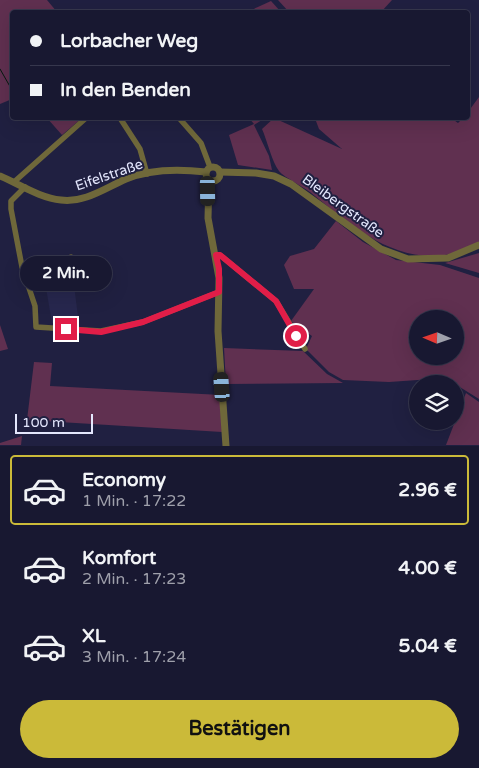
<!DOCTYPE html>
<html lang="de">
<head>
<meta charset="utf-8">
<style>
	body { margin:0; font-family:"Varela Round",sans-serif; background:#25253d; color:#f1f3f6; height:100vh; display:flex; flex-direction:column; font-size:19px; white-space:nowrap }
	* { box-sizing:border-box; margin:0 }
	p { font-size:16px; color:#9fa0ab }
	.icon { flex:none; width:28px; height:28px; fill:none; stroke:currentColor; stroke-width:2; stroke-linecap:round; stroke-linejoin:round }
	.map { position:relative; height:446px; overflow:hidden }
	.side { display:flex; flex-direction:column; background:#181831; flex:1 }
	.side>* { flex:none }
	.hud { position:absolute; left:10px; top:10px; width:460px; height:110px; border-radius:5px; box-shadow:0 5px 20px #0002,0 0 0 1px #36374d; display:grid; align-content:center; height:110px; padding:0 20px; background:#181831 }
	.needle { width:32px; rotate:272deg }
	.buttons { position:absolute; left:409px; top:310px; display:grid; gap:10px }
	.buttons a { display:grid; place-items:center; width:55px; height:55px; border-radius:50%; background:#181831; box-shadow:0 5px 20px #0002,0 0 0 1px #36374d; font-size:25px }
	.scale { position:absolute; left:15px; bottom:12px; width:78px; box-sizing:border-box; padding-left:5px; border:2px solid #e4e7fd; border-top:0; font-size:14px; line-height:18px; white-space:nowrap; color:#e4e7fd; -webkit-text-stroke:4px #202041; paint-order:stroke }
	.end { position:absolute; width:22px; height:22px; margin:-11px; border:6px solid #e11d48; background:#fff; box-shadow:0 0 0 2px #fff }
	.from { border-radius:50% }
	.bubble { position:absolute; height:35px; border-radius:18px; background:#181831; box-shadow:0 5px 20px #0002,0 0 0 1px #36374d; font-size:16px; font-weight:700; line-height:35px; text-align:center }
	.car { position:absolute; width:15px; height:30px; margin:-15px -8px; border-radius:6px; box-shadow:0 0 4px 1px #0007; background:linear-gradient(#222 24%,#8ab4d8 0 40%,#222 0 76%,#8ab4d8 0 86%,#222 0) }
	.hud b { display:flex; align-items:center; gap:18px; height:48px; font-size:19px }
	.hud b+b { border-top:1px solid #36374d }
	.hud i { width:12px; height:12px; background:#f1f3f6 }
	ul { padding:9px 0 0; list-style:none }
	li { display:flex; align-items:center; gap:15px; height:70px; margin:0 10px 8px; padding:0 10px; border:2px solid transparent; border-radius:5px }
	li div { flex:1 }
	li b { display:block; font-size:19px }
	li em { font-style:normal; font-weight:700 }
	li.current { border-color:#cbba39 }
	li>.icon { width:45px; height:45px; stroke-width:1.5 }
	.cta { display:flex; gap:10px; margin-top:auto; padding:10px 20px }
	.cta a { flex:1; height:58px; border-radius:30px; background:#cbba39; color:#111; font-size:20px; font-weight:700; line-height:58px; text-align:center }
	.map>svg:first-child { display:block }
</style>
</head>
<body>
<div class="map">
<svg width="479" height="446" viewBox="0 0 479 446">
	<rect width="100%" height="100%" fill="#202041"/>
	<path fill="#27274e" d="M68 259 72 269 79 325 52 323 45 282 53 280Z"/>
	<g fill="#603050" fill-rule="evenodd">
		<path d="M0 0H47L57 12H12V99L0 104Z"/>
		<path d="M278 0H392L381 12H289Z"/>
		<path d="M271 1 281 12H247Z"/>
		<path d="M479 97V244C411 278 360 233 310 192 303 187 281 175 279 171 272 162 267 140 262 129L274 118 342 149 319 129 316 121 318 118H451L458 123 463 118H468V112Z"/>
		<path d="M47 118H82L62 135Z"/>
		<path d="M249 118H265L254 125 269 156 272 170 238 165 229 135 254 124Z"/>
		<path d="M336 221 363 242 396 260 440 265 479 278V399L455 384 432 379 389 382 343 380 329 372 306 349 312 336 291 321 314 289H294L284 265 290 256 314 249ZM418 319H455V356H418Z"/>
		<path d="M479 253V273L445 263Z"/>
		<path d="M0 325 8 349 0 351Z"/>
		<path d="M224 348 303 351 327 374 343 383 226 384Z"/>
		<path d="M34 362 52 363 50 386 221 395 222 432 27 420Z"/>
		<path d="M466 393 479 402V445H446Z"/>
		<path d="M22 436 21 445H0V443Z"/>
	</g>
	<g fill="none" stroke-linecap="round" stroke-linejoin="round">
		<path stroke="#051a10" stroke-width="1" d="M0 69 12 90"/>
		<g stroke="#6f683a" stroke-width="5.5">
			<path d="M120 118 140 149 147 174"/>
			<path d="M179 118 201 143 210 167"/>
			<path d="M14 182 86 118"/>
			<path d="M25 187 11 201V209L22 267 35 306 36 327 101 331 143 322 219 292"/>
			<path d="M216 255H220L276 301 305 349"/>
			<path d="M56 287 52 285C51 274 61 261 71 257"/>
		</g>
		<g stroke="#6f683a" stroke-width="7">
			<circle cx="213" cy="174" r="7"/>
			<path d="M220 172 256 173 274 176 291 184 381 249 408 259 448 258 479 245"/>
			<path d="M0 176C19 184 40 198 61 200 85 203 105 188 126 179 150 169 181 169 206 172"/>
			<path d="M209 180 208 218 219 278 218 331 226 446"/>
		</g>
	</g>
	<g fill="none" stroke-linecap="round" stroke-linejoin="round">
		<path stroke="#e11d48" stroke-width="6" d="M66 329 101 332 143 322 219 292V269L216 255H220L276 301 296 336"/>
	</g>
	<g text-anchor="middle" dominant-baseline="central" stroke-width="4" stroke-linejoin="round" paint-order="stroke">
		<g font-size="14" fill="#e4e7fd" stroke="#202041">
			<text transform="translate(109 175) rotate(-19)">Eifelstraße</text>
			<text transform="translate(343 206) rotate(36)">Bleibergstraße</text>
		</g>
	</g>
</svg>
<div class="buttons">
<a><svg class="needle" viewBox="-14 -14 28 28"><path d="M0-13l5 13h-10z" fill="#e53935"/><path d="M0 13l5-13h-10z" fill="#9fa0ab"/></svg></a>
<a><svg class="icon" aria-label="layers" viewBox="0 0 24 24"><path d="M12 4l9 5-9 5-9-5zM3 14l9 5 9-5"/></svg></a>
</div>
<div class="scale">100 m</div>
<i class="end from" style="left:296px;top:336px"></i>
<i class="end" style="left:66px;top:329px"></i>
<div class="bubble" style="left:20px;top:256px;width:92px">2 Min.</div>
<i class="car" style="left:208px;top:191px;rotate:179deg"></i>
<i class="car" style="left:222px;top:387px;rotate:356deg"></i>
<div class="hud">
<b><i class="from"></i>Lorbacher Weg</b>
<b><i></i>In den Benden</b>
</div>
</div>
<section class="side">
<ul>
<li class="current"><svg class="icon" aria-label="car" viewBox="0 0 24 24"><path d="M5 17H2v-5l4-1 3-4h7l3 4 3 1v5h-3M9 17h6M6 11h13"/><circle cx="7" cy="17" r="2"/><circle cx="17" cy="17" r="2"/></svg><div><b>Economy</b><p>1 Min. · 17:22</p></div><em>2.96 €</em></li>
<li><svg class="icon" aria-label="car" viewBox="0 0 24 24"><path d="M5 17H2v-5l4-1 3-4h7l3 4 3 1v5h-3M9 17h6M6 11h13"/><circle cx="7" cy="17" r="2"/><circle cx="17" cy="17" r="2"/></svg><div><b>Komfort</b><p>2 Min. · 17:23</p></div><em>4.00 €</em></li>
<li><svg class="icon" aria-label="car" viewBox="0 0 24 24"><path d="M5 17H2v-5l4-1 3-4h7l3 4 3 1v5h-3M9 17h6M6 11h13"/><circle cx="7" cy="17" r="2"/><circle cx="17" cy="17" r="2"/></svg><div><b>XL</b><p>3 Min. · 17:24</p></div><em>5.04 €</em></li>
</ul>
<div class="cta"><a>Bestätigen</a></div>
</section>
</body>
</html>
